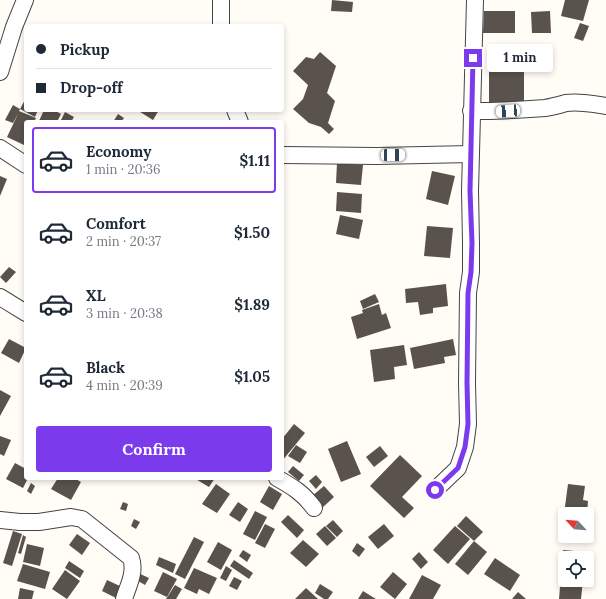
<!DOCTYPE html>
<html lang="en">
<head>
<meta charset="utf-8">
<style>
	body { margin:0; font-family:Lora,serif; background:#f6f6f7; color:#1f2937; height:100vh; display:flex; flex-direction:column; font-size:15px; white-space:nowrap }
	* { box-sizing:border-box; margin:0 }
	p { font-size:13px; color:#747a83 }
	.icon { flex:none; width:22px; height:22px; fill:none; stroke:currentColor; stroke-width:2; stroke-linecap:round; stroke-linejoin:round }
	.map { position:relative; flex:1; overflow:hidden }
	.panel { position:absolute; left:24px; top:120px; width:260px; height:360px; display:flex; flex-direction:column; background:#fff; border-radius:4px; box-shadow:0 2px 6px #0003 }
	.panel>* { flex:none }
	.banner { position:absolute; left:24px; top:24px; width:260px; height:88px; border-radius:4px; box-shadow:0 2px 6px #0003; display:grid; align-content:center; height:88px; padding:0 12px; background:#fff }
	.needle { width:26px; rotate:296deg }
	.tools { position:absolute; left:558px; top:507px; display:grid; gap:8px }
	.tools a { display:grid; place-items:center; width:36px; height:36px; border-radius:4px; background:#fff; box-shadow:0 2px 6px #0003; font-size:20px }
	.end { position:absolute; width:18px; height:18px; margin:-9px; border:5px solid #7c3aed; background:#fff; box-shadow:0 0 0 2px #fff }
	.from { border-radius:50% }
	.bubble { position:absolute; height:28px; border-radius:4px; background:#fff; box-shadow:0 2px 6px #0003; font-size:13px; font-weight:800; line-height:28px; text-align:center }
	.car { position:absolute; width:12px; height:24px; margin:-12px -6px; border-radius:5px; box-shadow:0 0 3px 1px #0007; background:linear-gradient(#fff 24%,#345 0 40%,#fff 0 76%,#345 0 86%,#fff 0) }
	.banner b { display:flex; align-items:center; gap:14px; height:38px; font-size:15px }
	.banner b+b { border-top:1px solid #e0e1e3 }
	.banner i { width:10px; height:10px; background:#1f2937 }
	ul { padding:7px 0 0; list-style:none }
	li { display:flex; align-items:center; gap:12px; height:66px; margin:0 8px 6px; padding:0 4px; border:2px solid transparent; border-radius:4px }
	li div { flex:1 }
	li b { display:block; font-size:15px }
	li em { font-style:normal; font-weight:800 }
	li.on { border-color:#7c3aed }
	li>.icon { width:36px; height:36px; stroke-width:1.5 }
	.primary-button { display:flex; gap:8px; margin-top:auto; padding:8px 12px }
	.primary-button a { flex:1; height:46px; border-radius:4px; background:#7c3aed; color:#fff; font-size:16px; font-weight:800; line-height:46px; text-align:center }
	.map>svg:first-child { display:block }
</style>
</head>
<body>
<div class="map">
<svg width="606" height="599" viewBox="0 0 606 599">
	<rect width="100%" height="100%" fill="#fffdf5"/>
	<g fill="#5a524d">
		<path d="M332 0 353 2 352 12 331 11Z"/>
		<path d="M565 0H589L583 21 561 16Z"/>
		<path d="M484 11H515V33H483Z"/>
		<path d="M550 11 551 33H532L531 12Z"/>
		<path d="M580 23 589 26 583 41 574 38Z"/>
		<path d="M320 52 336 66 327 93 335 101 328 123 334 129 329 134 321 127 309 123 293 109 303 99 308 85 293 71 306 57 314 59Z"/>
		<rect x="489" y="56" width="35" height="46"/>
		<path d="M26 98V110H38L35 117 20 109Z"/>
		<path d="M13 105 20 109 19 111 36 118 34 122H26V139L24 145 7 137 18 114 13 123 5 120Z"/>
		<path d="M44 110H54L61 114 57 122 39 121Z"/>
		<path d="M137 110H159L153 120Z"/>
		<path d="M65 112 74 117 71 122H60Z"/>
		<path d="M118 114 124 118 121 122H113Z"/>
		<path d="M337 163 363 165 361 185 336 183Z"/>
		<path d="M432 171 455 176 448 205 426 199Z"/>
		<path d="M0 176 7 179 0 196Z"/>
		<path d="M337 192 362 194 361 213 336 211Z"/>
		<path d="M340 215 363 220 359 239 336 234Z"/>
		<path d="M427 226 453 228 450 258 424 256Z"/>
		<path d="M9 267 16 272 6 283 0 277Z"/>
		<path d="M446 284 448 306 433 308V313L420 315 418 302 406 303 405 289Z"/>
		<path d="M375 294 379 302 363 309 360 301Z"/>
		<path d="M379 304 382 315 386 313 391 328 357 339 351 317 363 313 362 310Z"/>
		<path d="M9 339 26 348 19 363 1 353Z"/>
		<path d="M453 339 456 355 444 357 445 363 414 369 410 348Z"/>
		<path d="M404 345 407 365 394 367 395 379 374 382 370 350Z"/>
		<path d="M0 390 11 396 0 416Z"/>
		<path d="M294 424 305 433 282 461V439Z"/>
		<path d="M0 436 11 440 4 456 0 454Z"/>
		<path d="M347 441 361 474 341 482 328 449Z"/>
		<path d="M296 445 307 452 300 463 288 456Z"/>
		<path d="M380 446 388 456 374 467 366 457Z"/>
		<path d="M400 455 422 476 402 497 414 508 404 518 370 486Z"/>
		<path d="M15 463 26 469V478H28L23 488 6 479Z"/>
		<path d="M293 466 304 475 299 481 288 472Z"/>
		<path d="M316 475 322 482 316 489 309 481Z"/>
		<path d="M58 478H74L81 482 71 500 51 489Z"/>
		<path d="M194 478H215L209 487Z"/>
		<path d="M31 483 35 486 31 494 27 491Z"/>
		<path d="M216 484 230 494 217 513 202 504Z"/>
		<path d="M568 484 585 486 583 500 588 501 587 514H564Z"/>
		<path d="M269 486 282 494 273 510 260 502Z"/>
		<path d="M324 486 334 497 322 508 312 496Z"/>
		<path d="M123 502 128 504 126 511 120 509Z"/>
		<path d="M238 502 248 509 240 522 229 515Z"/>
		<path d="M255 511 267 517 255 540 243 534Z"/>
		<path d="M288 515 304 530 297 538 281 522Z"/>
		<path d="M466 516 483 532 474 541 457 526Z"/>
		<path d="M564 518 565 536H584L583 543 561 540Z"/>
		<path d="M134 519 140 522 136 529 131 526Z"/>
		<path d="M333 520 343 531 337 537 326 526Z"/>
		<path d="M265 524 275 529 265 548 255 543Z"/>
		<path d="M384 524 394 536 378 549 368 537Z"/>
		<path d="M325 526 336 538 327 546 316 534Z"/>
		<path d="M455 526 470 539 448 564 433 550Z"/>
		<path d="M13 531 22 534 12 566 3 563Z"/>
		<path d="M77 534 90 543 82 555 69 545Z"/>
		<path d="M23 535 26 537 21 554 18 553Z"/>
		<path d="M194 537 204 542 185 579 175 574Z"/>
		<path d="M303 540 319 554 306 567 290 553Z"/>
		<path d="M474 541 487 552 468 575 455 564Z"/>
		<path d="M218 542 232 550 221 570 207 562Z"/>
		<path d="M357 543 365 549 359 557 352 551Z"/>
		<path d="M27 544 44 548 40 566 23 562Z"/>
		<path d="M243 550 251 555 247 562 239 556Z"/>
		<path d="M563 550 585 552V558H565V580H583L581 599H559Z"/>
		<path d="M419 552 428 562 421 569 412 559Z"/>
		<path d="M159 557 176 564 173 573 156 565Z"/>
		<path d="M495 558 520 575 510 591 484 574Z"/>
		<path d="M234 560 253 573 249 579 230 566Z"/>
		<path d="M69 561 84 571 80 578 65 568Z"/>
		<path d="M23 564 50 572 45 589 17 581Z"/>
		<path d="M226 566 232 570 226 581 220 578Z"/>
		<path d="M194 568 217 578 209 594 199 589 197 594 184 588Z"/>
		<path d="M65 570 80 581 67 599 52 589Z"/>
		<path d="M136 572 149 578 145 585 133 578Z"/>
		<path d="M163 572 177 579 167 597 154 591Z"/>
		<path d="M393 572 407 584 395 599 380 587Z"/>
		<path d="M422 575 441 585 433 599H409Z"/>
		<path d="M234 577 242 581 237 590 229 586Z"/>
		<path d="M107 580 122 587 116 598 102 591Z"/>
		<path d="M320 584 333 592 328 599H324L315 593Z"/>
		<path d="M175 585 182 589 176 599H166Z"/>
		<path d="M20 588 34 591 32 599H18Z"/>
		<path d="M306 588 318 599H295Z"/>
		<path d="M363 591 376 599H358Z"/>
		<path d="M518 592 526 599H512Z"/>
	</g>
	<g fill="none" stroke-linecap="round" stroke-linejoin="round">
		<g stroke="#444" stroke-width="18">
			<g id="minor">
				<path d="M221 0V26"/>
				<path d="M0 72 14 27 25 0"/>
				<path d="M235 110 240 122"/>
				<path d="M471 111C496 111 520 110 545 108 552 107 559 105 566 103 579 101 594 104 606 106"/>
				<path d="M0 148 26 165"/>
				<path d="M282 155 377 156 471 154"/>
				<path d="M0 297 26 313"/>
				<path d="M277 478C293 487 303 493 314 508"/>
				<path d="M435 490 458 468 465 447 468 424 467 383 468 293 471 272V243L470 191 475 0"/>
				<path d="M0 520 20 522H39L71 517 82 519 131 558C136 572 128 586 124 599"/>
			</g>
		</g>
		<use href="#minor" stroke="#fff" stroke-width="16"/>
	</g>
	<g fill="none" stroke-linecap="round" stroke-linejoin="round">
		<path stroke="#7c3aed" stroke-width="5" d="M435 490 458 468 465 447 468 424 467 383 468 293 471 272 472 243 470 191 473 58"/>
	</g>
</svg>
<div class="tools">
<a><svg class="needle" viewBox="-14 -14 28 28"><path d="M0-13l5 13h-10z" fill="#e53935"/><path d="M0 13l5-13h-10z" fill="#747a83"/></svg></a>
<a><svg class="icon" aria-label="locate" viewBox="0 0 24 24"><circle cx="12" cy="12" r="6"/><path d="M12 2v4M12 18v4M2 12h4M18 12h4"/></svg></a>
</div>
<i class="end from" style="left:435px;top:490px"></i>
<i class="end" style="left:473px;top:58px"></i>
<div class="bubble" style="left:487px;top:44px;width:66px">1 min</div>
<i class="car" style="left:508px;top:111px;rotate:266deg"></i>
<i class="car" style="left:393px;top:155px;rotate:89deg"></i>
<div class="banner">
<b><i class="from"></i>Pickup</b>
<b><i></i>Drop-off</b>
</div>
<section class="panel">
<ul>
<li class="on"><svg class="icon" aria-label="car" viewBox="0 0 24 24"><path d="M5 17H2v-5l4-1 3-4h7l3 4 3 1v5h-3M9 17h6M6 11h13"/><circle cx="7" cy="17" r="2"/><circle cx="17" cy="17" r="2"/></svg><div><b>Economy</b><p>1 min · 20:36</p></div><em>$1.11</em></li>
<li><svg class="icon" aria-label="car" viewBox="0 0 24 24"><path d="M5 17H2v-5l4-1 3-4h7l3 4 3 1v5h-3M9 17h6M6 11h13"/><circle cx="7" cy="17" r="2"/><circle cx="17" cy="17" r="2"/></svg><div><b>Comfort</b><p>2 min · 20:37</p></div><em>$1.50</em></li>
<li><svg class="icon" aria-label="car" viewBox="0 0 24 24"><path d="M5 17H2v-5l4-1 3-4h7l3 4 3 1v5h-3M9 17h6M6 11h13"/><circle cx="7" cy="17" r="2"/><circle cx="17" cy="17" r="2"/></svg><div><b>XL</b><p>3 min · 20:38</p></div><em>$1.89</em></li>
<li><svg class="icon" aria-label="car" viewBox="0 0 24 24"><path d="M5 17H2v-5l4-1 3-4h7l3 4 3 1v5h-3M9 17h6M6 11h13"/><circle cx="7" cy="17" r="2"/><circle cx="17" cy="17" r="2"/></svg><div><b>Black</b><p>4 min · 20:39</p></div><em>$1.05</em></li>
</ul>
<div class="primary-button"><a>Confirm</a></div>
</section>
</div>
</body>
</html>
